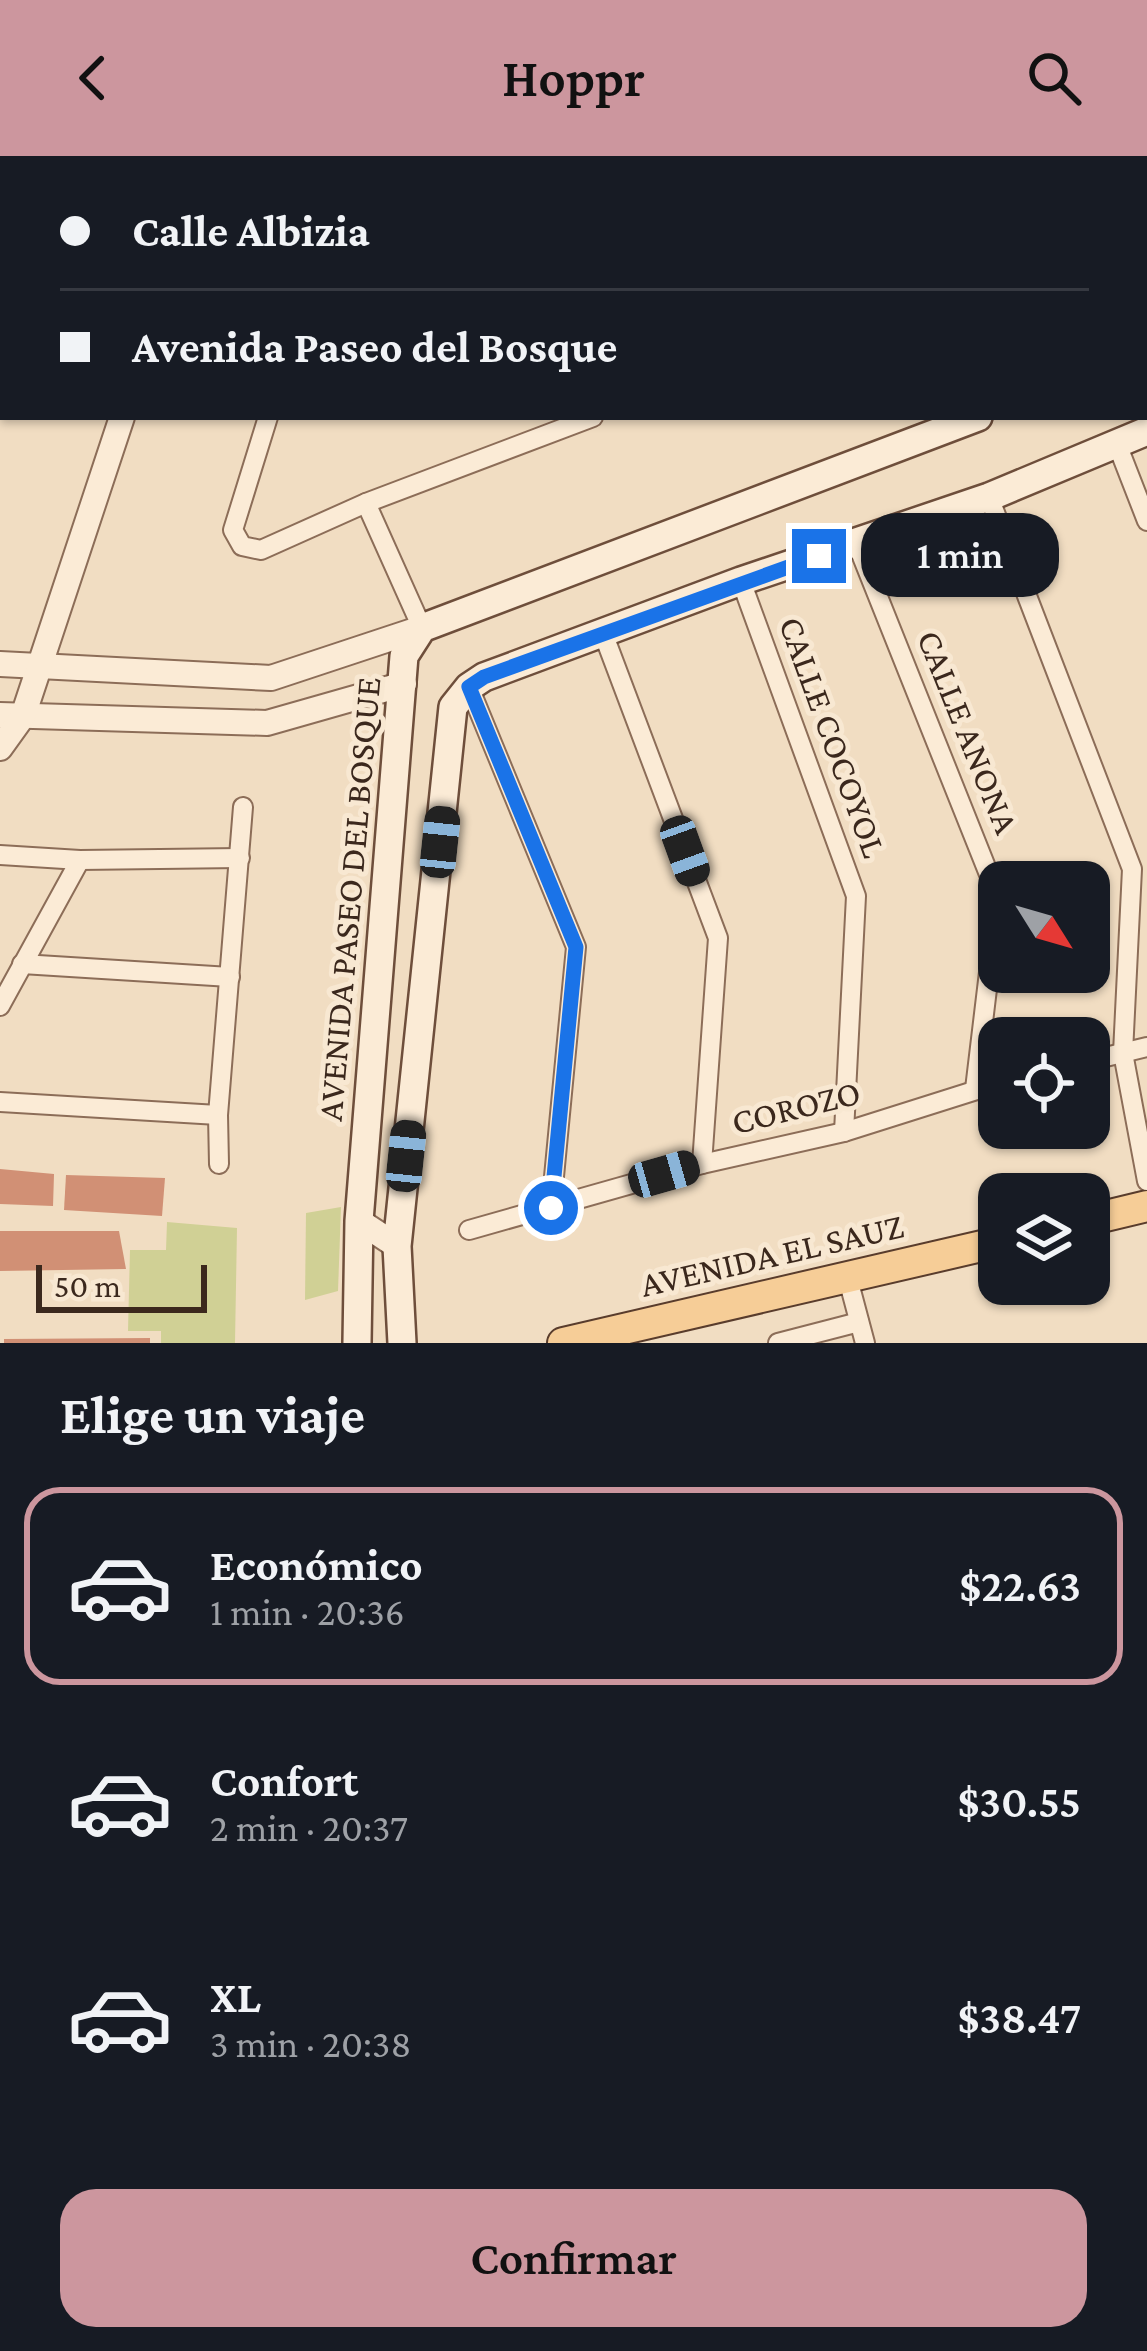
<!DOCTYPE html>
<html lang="es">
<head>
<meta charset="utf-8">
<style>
	body { margin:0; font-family:"Crimson Pro",serif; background:#20242c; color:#f1f3f6; height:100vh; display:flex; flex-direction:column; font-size:45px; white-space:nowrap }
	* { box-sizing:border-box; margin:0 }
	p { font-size:39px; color:#9ea1a6 }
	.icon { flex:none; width:66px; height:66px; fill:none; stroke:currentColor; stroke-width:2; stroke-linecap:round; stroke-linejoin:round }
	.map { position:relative; height:1187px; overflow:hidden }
	.side { display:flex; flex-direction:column; background:#171b24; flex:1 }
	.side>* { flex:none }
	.guide { position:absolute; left:0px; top:0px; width:1149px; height:264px; box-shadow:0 3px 9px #0004; display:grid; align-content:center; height:264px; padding:0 60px; background:#171b24 }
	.needle { width:78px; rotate:127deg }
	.buttons { position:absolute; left:978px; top:705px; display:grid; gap:24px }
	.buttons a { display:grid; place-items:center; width:132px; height:132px; border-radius:24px; background:#171b24; box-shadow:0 3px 9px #0004; font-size:60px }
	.scale { position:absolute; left:36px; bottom:30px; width:171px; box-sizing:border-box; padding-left:12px; border:6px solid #3b281d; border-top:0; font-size:33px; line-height:42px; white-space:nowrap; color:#3b281d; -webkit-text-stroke:9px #f8e8d2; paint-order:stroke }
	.end { position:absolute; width:54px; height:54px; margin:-27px; border:15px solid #1a73e8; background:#fff; box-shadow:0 0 0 6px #fff }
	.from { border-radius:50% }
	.bubble { position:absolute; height:84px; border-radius:36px; background:#171b24; box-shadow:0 3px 9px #0004; font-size:39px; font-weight:600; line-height:84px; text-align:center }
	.car { position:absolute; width:36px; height:72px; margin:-36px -18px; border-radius:15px; box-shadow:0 0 9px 3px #0007; background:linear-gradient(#222 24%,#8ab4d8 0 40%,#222 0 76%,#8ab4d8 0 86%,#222 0) }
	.guide b { display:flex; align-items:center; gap:42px; height:114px; font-size:45px }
	.guide b+b { border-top:3px solid #363941 }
	.guide i { width:30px; height:30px; background:#f1f3f6 }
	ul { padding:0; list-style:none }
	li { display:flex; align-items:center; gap:36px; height:198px; margin:0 24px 18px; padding:0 36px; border:6px solid transparent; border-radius:36px }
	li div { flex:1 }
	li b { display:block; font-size:45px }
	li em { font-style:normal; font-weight:600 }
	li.current { border-color:#cc969e }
	li>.icon { width:108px; height:108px; stroke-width:1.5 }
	h2 { padding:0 60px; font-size:54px; line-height:144px }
	.action { display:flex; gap:24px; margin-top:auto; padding:24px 60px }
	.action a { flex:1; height:138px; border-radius:36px; background:#cc969e; color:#111; font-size:48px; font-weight:600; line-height:138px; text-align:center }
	header { display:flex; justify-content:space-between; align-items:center; height:156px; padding:0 60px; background:#cc969e; color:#111; font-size:54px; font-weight:600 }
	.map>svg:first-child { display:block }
</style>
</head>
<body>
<header><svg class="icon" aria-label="back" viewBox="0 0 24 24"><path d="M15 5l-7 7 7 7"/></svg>Hoppr<svg class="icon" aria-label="search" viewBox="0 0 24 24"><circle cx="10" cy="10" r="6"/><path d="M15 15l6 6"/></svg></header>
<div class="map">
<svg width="1147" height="1187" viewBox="0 0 1147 1187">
	<rect width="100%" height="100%" fill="#f1ddc2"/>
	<g fill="#d0d095">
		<path d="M341 1051 338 1135 305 1144 306 1057Z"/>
		<path d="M167 1066 237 1072 235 1187H161V1175H128L130 1094H166Z"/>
	</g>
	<g fill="#d19075">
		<path d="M0 1013 54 1018 53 1050 0 1048Z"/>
		<path d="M66 1019 165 1022 162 1060 64 1054Z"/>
		<path d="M0 1075H119L126 1113 0 1115Z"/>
		<path d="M150 1182V1187H4V1183Z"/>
	</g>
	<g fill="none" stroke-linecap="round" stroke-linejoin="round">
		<g stroke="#8c6d58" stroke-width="22">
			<g id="minor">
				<path d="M228 0 231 3"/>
				<path d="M405 0 407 3"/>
				<path d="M771 0 773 3"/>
				<path d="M934 0 935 3"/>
				<path d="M466 3 474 0"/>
				<path d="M1146 21H1147"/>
				<path d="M1146 149H1147"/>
				<path d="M268 261 233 374 242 390 261 394 366 347 593 261"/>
				<path d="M1117 288 1147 365"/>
				<path d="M989 341 1132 713 1123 897 1147 1025"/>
				<path d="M366 347 422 472"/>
				<path d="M857 388 998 741 975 933"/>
				<path d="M741 425 856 740 844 976"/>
				<path d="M603 477 718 782 702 1008"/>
				<path d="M469 531 576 791 551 1052"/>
				<path d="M0 699 80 704 240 702"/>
				<path d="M22 808 230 821"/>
				<path d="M0 850 80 704"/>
				<path d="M1089 905 1147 891"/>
				<path d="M0 946 218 959"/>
				<path d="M219 1008 218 959 243 651"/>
				<path d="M469 1074 702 1008 844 976 999 927"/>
				<path d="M848 1123 865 1187"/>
				<path d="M778 1187 859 1166"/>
			</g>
		</g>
		<g stroke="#8c6d58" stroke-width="28">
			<g id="tertiary">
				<path d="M1032 0V3"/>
				<path d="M208 3 209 0"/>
				<path d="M0 508 271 522 422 472"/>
				<path d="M0 559 267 567 404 528"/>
				<path d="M0 592 23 560 122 261"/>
				<path d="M359 1065 397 1090"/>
			</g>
		</g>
		<g stroke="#6e4e3b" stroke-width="32">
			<g id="secondary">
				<path d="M1146 198H1147"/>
				<path d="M357 1187 359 1065 404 500 422 472 978 261"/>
				<path d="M402 1187 397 1090 453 551 469 531 484 521 741 425 989 341 1147 275"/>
			</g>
		</g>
		<g stroke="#593c2c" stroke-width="34">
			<g id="primary">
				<path d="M1089 1064 1147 1050"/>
				<path d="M563 1187 999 1086"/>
			</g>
		</g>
		<use href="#minor" stroke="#fbebd6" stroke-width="18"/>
		<use href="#tertiary" stroke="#fbebd6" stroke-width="24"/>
		<use href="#secondary" stroke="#fbebd6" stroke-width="27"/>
		<use href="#primary" stroke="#f6cd97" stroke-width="30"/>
	</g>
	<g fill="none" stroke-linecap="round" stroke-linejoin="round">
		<path stroke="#1a73e8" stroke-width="15" d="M551 1052 576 791 469 531 484 521 819 400"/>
	</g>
	<g text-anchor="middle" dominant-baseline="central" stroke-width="10" stroke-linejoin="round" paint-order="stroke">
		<g font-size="36" fill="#3b281d" stroke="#f8e8d2">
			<text transform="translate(968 576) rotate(68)">CALLE ANONA</text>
			<text transform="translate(833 581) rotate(70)">CALLE COCOYOL</text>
			<text transform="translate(349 743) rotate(-85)">AVENIDA PASEO DEL BOSQUE</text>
			<text transform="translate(796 951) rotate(-14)">COROZO</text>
			<text transform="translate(772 1099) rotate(-13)">AVENIDA EL SAUZ</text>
		</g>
	</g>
</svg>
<div class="buttons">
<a><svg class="needle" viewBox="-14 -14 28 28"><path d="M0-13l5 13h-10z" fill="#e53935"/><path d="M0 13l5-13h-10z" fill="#9ea1a6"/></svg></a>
<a><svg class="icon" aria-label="locate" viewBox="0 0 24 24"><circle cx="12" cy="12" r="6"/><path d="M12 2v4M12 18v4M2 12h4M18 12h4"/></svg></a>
<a><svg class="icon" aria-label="layers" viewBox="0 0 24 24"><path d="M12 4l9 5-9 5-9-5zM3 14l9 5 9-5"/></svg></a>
</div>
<div class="scale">50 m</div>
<i class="end from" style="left:551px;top:1052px"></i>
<i class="end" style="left:819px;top:400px"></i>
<div class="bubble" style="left:861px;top:357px;width:198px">1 min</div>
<i class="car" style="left:440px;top:686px;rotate:6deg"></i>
<i class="car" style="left:685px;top:695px;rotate:160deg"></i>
<i class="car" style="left:406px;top:1000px;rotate:6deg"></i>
<i class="car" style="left:664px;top:1018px;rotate:74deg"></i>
<div class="guide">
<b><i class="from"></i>Calle Albizia</b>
<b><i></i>Avenida Paseo del Bosque</b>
</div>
</div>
<section class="side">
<h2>Elige un viaje</h2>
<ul>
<li class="current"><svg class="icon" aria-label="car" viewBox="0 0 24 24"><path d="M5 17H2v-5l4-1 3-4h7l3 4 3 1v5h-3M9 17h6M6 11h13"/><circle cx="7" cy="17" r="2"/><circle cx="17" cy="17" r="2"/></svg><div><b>Económico</b><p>1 min · 20:36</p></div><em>$22.63</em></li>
<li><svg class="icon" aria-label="car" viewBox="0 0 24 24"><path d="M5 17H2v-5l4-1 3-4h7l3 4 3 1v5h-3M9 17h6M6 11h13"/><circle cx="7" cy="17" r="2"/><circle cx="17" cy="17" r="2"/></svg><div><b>Confort</b><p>2 min · 20:37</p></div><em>$30.55</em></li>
<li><svg class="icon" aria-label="car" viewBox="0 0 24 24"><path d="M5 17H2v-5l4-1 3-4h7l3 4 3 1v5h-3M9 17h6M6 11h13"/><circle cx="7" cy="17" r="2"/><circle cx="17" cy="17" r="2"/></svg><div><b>XL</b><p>3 min · 20:38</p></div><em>$38.47</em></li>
</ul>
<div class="action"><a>Confirmar</a></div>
</section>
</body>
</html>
